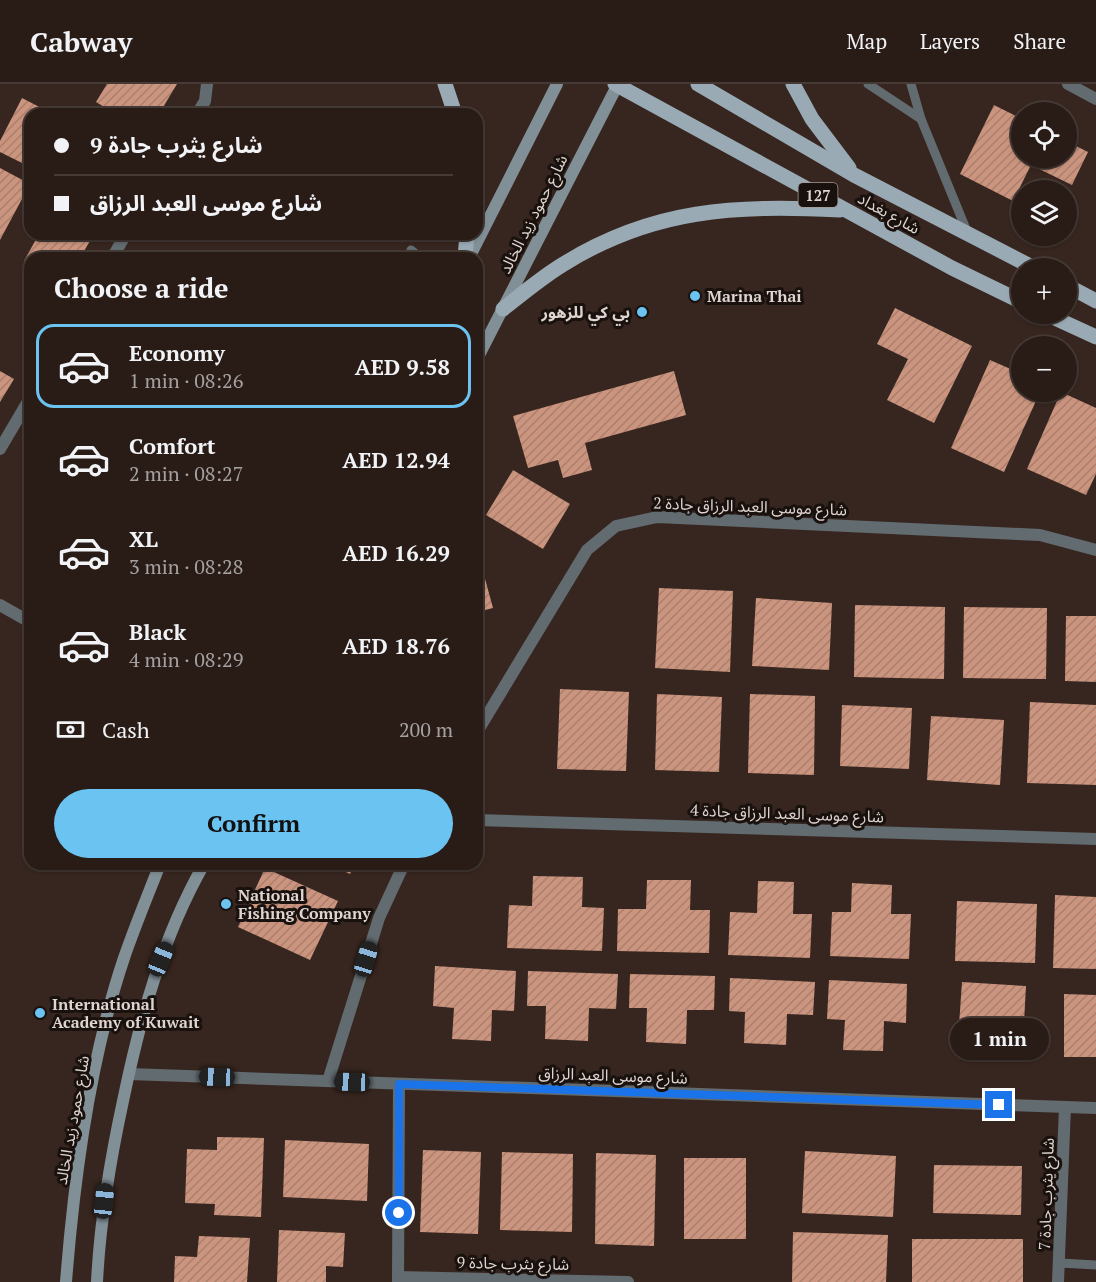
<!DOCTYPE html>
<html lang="en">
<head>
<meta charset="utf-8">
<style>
	body { margin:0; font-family:"PT Serif","Noto Sans Arabic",serif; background:#352924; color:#f1f3f6; height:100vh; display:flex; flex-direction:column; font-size:22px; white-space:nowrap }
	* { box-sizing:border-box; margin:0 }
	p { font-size:20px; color:#a5a1a1 }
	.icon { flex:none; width:33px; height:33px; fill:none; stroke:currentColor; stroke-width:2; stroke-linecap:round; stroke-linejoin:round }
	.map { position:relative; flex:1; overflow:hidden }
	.panel { position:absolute; left:24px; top:168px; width:459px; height:618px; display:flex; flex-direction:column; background:#291c17; border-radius:18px; box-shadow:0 2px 4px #0004,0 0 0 2px #453a36 }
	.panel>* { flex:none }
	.top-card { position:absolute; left:24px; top:24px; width:459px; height:132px; border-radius:18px; box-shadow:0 2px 4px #0004,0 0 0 2px #453a36; display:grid; align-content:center; height:132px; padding:0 30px; background:#291c17 }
	.controls { position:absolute; left:1011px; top:18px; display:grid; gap:12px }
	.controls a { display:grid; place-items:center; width:66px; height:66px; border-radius:50%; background:#291c17; box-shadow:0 2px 4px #0004,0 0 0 2px #453a36; font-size:30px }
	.end { position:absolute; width:27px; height:27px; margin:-14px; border:8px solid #1a73e8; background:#fff; box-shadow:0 0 0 3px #fff }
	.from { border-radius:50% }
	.bubble { position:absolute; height:42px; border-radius:21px; background:#291c17; box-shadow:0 2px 4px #0004,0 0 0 2px #453a36; font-size:20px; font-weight:800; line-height:42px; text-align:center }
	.car { position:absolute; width:18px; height:36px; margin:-18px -9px; border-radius:8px; box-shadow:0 0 4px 2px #0007; background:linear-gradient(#222 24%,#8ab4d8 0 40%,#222 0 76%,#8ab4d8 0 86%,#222 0) }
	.top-card b { display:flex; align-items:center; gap:21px; height:57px; font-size:22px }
	.top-card b+b { border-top:2px solid #453a36 }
	.top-card i { width:15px; height:15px; background:#f1f3f6 }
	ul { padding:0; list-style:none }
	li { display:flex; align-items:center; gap:18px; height:84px; margin:0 12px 9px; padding:0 18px; border:3px solid transparent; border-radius:18px }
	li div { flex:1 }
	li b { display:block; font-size:22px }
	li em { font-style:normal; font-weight:800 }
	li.selected { border-color:#6bc3f2 }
	li>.icon { width:54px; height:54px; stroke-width:1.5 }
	h2 { padding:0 30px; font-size:27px; line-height:72px }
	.pay { display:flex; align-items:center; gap:15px; height:66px; padding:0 30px; font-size:22px }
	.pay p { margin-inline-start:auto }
	.primary-button { display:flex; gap:12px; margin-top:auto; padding:12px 30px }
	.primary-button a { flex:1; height:69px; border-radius:36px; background:#6bc3f2; color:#111; font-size:24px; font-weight:800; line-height:69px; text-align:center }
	header { display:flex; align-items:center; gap:36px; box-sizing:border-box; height:84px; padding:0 30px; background:#291c17; border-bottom:2px solid #453a36 }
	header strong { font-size:28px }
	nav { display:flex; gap:33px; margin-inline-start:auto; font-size:21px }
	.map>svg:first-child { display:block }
</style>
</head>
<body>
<header>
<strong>Cabway</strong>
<nav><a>Map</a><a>Layers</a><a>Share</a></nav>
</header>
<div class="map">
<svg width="1096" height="1198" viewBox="0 0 1096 1198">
	<defs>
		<pattern id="building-hatch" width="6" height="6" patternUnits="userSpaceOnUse" patternTransform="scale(1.5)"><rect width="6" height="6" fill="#cb947e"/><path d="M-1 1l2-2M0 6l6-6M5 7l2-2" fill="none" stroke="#a97f6e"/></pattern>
	</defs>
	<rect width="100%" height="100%" fill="#37261f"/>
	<g fill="url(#building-hatch)">
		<path d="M107 0H177L159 30H116L96 18Z"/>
		<path d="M22 14 53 30H30V83L0 68V57Z"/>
		<path d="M994 21 1022 35V74H1066V57L1088 68 1072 101 1031 81 1013 117 960 90Z"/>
		<path d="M0 84 30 100 0 156Z"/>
		<path d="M39 150H94L80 174H30V180L24 177Z"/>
		<path d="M895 224 972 262 934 339 887 316 908 275 877 260Z"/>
		<path d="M990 276 1022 290V308H1040L1004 388 951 364Z"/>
		<path d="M0 287 14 295 0 318Z"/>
		<path d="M674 287 686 331 585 359 592 386 563 394 558 376 528 384 513 332Z"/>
		<path d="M1061 308 1096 324V390L1086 411 1027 385Z"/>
		<path d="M513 386 570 420 543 465 486 431Z"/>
		<path d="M484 491 493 524 477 528V492Z"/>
		<path d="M659 504 733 507 730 588 655 584Z"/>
		<path d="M756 514 832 519 829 586 752 582Z"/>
		<path d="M855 521 945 523 944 595 854 593Z"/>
		<path d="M964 523 1047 524 1046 595 963 594Z"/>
		<path d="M1066 532H1096V598L1065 597Z"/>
		<path d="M560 605 629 608 626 687 557 685Z"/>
		<path d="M657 610 722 613 719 688 655 686Z"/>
		<path d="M750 610 815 612 814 691 748 689Z"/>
		<path d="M1030 618 1096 621V701L1027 699Z"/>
		<path d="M842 621 912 624 909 685 840 682Z"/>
		<path d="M931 632 1004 636 1000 701 927 696Z"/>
		<path d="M329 780H355L350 790Z"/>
		<path d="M265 784 338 817 310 876 238 843Z"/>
		<path d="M533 792 583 793 582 823 604 824 602 867 507 864 509 821 532 822Z"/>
		<path d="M647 796H691L690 826H710L709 869 617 867 618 825H646Z"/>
		<path d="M758 797 794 798 793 830H812L810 874 728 871 730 828 757 829Z"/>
		<path d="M852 799 892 801 891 830H911L909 875 830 872 832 828H851Z"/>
		<path d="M1055 811 1096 813V885L1053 884Z"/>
		<path d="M957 817 1037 820 1035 879 955 877Z"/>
		<path d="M435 882 516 887 514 927 492 926 491 957 452 955 454 924 433 922Z"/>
		<path d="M528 887 618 890 616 925 589 924 588 957 545 955 546 922H527Z"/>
		<path d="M630 890 715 892 714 926H687L686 960 646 958 647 924H629Z"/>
		<path d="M730 894 815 898 813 931 787 930 786 961 744 959 745 928 729 927Z"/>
		<path d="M829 896 907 900 906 939 884 937 883 967 843 966 845 936 827 935Z"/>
		<path d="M962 898 1026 902 1022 974 957 970Z"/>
		<path d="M1064 910 1096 911V973H1064Z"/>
		<path d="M217 1053 264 1054 261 1133 214 1131 215 1120 185 1119 187 1065 217 1066Z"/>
		<path d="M285 1056 369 1060 367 1117 283 1113Z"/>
		<path d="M423 1066 481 1068 478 1150 420 1148Z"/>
		<path d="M805 1067 896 1072 893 1133 802 1129Z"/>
		<path d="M502 1068 573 1070 572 1148 500 1146Z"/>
		<path d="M596 1069 656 1071 654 1162 595 1160Z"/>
		<rect x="684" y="1074" width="62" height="81"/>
		<path d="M934 1081 1022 1082 1021 1131 933 1129Z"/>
		<path d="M279 1146 345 1149 343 1183 326 1182V1198H277Z"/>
		<path d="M793 1148 888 1151 886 1198H792Z"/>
		<path d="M199 1152 250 1154 247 1198H174L175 1172 197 1173Z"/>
		<rect x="912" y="1155" width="111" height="43"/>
	</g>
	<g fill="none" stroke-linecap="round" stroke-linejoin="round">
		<g stroke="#626b70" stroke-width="9">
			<path d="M868 0 921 35"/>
			<path d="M911 0 921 35 968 150"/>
			<path d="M411 166 421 174"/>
			<path d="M1060 1179 1096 1181"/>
		</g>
		<g stroke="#626b70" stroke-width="12">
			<path d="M1068 0 1096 15"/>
			<path d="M197 30 205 17 207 0"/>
			<path d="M112 174 126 150"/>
			<path d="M0 365 30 314"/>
			<path d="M0 521 30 538"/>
			<path d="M477 648 587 466 616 442 657 433 1040 451 1096 466"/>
			<path d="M477 736 1096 755"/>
			<path d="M129 990 1096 1024"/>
			<path d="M328 997 379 834 404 780"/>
			<path d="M398 1193 628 1198"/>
			<path d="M398 1198 399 1000"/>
			<path d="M1058 1198 1065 1023"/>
		</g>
		<g stroke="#818f97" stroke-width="12">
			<path d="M469 174 557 0"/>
			<path d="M477 275 618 0"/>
			<path d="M66 1198C74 1095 91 972 124 874 135 842 148 811 160 780"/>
			<path d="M97 1198C100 1136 110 1077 123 1017 140 935 162 854 204 780"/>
		</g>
		<g stroke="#99aab5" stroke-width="15">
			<path d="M445 0 455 30"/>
			<path d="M615 0 952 184 1022 218"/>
			<path d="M698 0 854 91 1034 184"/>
			<path d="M793 0 812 35 849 84"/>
			<path d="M465 174 467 150"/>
			<path d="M1066 201 1096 217"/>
			<path d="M503 225C522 210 541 194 562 181 653 124 736 121 840 126"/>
			<path d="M1046 230 1096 253"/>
		</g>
	</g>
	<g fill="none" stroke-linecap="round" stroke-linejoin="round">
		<path stroke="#1a73e8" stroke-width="8" d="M399 1129V1000L999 1021"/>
	</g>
	<g fill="#6bc3f2" stroke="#19110e" stroke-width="2">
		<circle cx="695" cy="212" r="6"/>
		<circle cx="642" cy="228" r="6"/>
		<circle cx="226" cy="820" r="6"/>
		<circle cx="40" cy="929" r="6"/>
	</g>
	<g text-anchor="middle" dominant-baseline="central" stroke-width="6" stroke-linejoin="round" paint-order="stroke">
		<rect fill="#19110e" stroke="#a49a95" stroke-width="1.5" x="798.5" y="99" width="39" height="24" rx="4.5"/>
		<g font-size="15" font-weight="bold" fill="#dfd4cf">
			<text x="818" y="111">127</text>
		</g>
		<g font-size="16" fill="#dfd4cf" stroke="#19110e">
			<text transform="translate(889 129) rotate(29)">شارع بغداد</text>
			<text transform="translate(533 130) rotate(-63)">شارع حمود زيد الخالد</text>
			<text transform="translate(750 422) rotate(2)">شارع موسى العبد الرزاق جادة 2</text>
			<text transform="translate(787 729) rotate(2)">شارع موسى العبد الرزاق جادة 4</text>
			<text transform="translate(613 991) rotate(2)">شارع موسى العبد الرزاق</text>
			<text transform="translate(72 1036) rotate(-80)">شارع حمود زيد الخالد</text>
			<text transform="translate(1046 1110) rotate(-88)">شارع يثرب جادة 7</text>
			<text transform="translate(513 1179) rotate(1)">شارع يثرب جادة 9</text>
		</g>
		<g font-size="16" font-weight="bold" fill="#dfd4cf" stroke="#19110e" text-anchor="start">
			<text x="707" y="212">Marina Thai</text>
			<text x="630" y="228" text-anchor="end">بي كي للزهور</text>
			<text x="238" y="811">National<tspan x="238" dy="18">Fishing Company</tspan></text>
			<text x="52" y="920">International<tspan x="52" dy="18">Academy of Kuwait</tspan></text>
		</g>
	</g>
</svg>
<div class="controls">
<a><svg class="icon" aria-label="locate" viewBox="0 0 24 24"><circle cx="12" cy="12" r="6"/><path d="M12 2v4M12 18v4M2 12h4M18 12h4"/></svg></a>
<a><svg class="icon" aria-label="layers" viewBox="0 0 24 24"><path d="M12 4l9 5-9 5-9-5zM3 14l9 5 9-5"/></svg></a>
<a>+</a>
<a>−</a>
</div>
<i class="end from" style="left:399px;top:1129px"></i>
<i class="end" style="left:999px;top:1021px"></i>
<div class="bubble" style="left:950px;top:934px;width:99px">1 min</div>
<i class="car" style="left:161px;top:875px;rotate:22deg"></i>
<i class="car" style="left:366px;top:875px;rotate:17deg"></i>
<i class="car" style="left:217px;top:993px;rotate:272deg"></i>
<i class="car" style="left:352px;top:998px;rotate:272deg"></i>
<i class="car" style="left:104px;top:1117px;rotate:6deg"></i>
<div class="top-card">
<b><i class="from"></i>شارع يثرب جادة 9</b>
<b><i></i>شارع موسى العبد الرزاق</b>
</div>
<section class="panel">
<h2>Choose a ride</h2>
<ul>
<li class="selected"><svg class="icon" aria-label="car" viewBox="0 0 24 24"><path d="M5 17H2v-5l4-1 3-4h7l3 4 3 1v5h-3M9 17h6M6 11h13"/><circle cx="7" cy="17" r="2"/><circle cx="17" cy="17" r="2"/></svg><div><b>Economy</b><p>1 min · 08:26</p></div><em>AED 9.58</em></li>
<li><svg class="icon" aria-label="car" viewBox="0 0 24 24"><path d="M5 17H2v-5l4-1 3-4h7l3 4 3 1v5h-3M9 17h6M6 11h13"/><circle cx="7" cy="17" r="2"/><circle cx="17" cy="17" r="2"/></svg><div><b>Comfort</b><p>2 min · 08:27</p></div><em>AED 12.94</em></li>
<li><svg class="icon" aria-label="car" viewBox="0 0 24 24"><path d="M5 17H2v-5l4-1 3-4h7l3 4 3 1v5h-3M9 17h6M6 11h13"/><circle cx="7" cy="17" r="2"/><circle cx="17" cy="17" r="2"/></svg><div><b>XL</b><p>3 min · 08:28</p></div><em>AED 16.29</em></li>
<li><svg class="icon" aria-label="car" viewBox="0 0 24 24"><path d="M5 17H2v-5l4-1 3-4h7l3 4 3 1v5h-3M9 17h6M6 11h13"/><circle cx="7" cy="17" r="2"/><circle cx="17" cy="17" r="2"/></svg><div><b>Black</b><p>4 min · 08:29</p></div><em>AED 18.76</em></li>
</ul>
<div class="pay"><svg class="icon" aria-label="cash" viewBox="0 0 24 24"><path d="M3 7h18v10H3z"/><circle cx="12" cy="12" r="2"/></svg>Cash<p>200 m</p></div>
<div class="primary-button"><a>Confirm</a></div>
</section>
</div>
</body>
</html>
